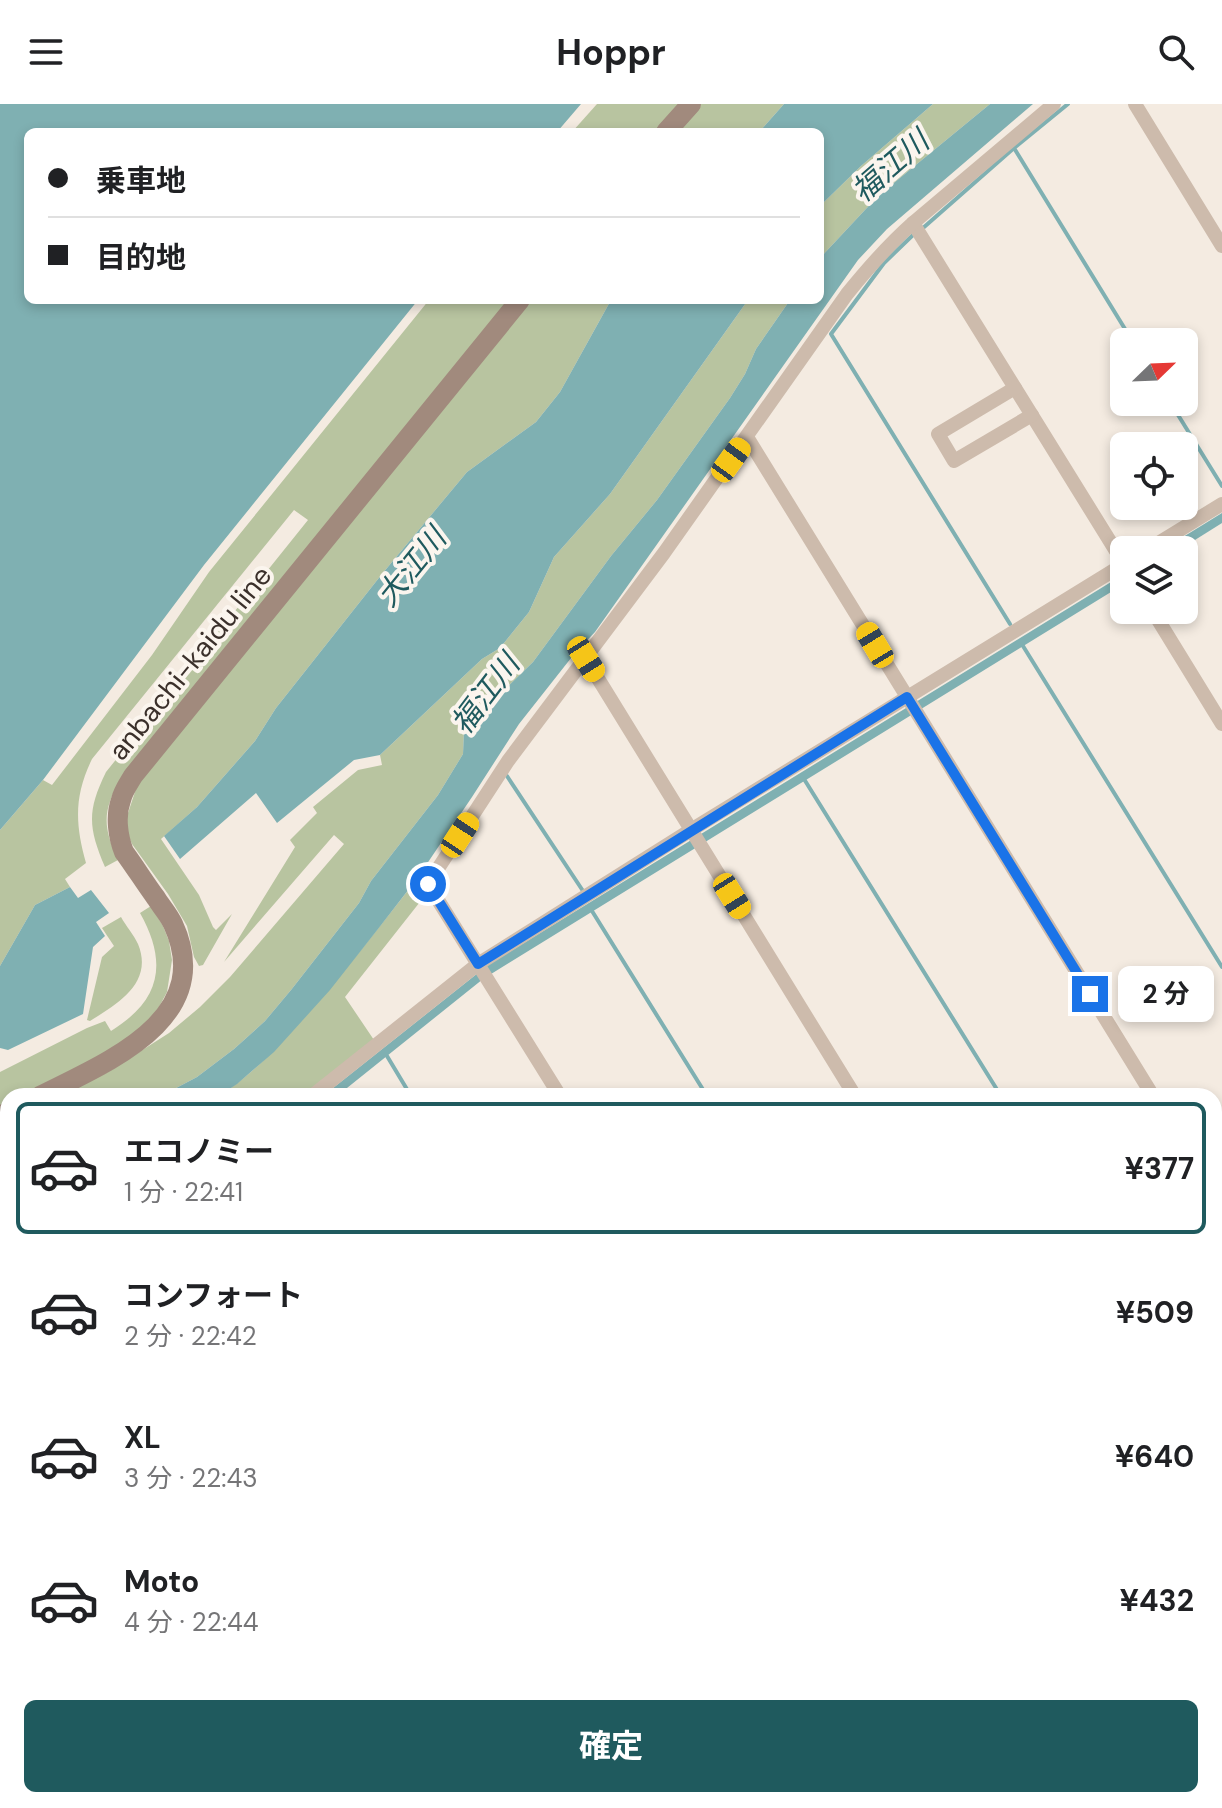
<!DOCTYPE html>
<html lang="ja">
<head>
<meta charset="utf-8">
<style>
	body { margin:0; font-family:"DM Sans","Noto Sans JP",sans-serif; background:#f6f6f6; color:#202124; height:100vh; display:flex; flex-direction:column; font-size:30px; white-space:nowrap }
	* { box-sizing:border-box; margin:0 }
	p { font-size:26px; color:#757577 }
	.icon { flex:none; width:44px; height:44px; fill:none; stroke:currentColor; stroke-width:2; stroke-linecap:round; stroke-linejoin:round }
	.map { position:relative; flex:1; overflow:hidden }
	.sheet { position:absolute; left:0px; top:984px; width:1222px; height:720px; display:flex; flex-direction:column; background:#fff; border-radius:24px 24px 0 0; box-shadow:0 4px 12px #0003 }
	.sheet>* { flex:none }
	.banner { position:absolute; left:24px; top:24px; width:800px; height:176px; border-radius:12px; box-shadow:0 4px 12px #0003; display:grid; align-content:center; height:176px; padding:0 24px; background:#fff }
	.needle { width:52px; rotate:67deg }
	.tools { position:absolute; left:1110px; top:224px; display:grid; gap:16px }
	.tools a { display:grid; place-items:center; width:88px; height:88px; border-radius:12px; background:#fff; box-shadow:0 4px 12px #0003; font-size:40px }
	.end { position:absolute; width:36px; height:36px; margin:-18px; border:10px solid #1a73e8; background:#fff; box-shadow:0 0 0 4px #fff }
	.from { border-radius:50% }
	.bubble { position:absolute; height:56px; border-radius:12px; background:#fff; box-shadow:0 4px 12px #0003; font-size:26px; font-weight:700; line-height:56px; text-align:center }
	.car { position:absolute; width:24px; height:48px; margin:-24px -12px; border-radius:10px; box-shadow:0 0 6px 2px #0007; background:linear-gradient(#f5c518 24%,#345 0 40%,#f5c518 0 76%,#345 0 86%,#f5c518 0) }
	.banner b { display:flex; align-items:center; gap:28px; height:76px; font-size:30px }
	.banner b+b { border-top:2px solid #e0e0e0 }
	.banner i { width:20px; height:20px; background:#202124 }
	ul { padding:14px 0 0; list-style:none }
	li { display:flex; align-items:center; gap:24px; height:132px; margin:0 16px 12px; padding:0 8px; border:4px solid transparent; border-radius:12px }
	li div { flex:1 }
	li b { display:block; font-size:30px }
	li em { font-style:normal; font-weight:700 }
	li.active { border-color:#1f5a5e }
	li>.icon { width:72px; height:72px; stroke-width:1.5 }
	.primary-button { display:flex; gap:16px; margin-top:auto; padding:16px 24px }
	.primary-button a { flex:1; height:92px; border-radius:12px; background:#1f5a5e; color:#fff; font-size:32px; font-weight:700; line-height:92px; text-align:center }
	header { display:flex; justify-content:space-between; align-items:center; height:104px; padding:0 24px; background:#fff; font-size:36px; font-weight:700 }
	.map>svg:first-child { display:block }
</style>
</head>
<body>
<header><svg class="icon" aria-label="menu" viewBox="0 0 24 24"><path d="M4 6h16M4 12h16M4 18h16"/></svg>Hoppr<svg class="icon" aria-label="search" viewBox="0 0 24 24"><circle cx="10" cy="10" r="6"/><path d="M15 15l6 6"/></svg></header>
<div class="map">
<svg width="1222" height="1704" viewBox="0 0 1222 1704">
	<rect width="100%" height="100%" fill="#f4ebe1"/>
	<g fill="#b8c4a0">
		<path d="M597 0H681L655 28H572Z"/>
		<path d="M701 0H784L759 28H675Z"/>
		<path d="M933 0H990L878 92 820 154V102L861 62Z"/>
		<path d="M429 196H511L120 676C102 708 103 723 118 756L105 763C88 723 87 707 106 668L308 416 294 406 92 655C74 692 75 720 86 759L65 775 70 783 35 801 0 862V726L43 676 52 681 152 551 209 468Z"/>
		<path d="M530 196H611L560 288 536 318 467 368 382 470 276 604 255 637 197 703 161 735 199 791 213 823 216 826 232 810 203 861 199 862 194 853 187 822 168 790 132 740 127 729V712L141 670Z"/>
		<path d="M748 196H790L756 245 745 270 730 294 657 396 611 452 533 558 464 625 463 650 438 691 371 777 359 799 291 886 265 917 234 945 197 973 161 992H60L108 968 169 929 200 903 230 873 344 740 334 731 224 858 295 743 290 736 317 709 313 703 358 666 382 661 380 651 482 555 500 544 529 508 554 453 610 390Z"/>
		<path d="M416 776 427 789 345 893 374 936 304 992H219C248 973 266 955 289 930 334 881 375 829 416 776Z"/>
		<path d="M151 802 163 822 169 837 172 856 167 888 152 916 101 953 22 992H8V999L0 1003V968L87 924 105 917 111 927C161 896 168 859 140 809Z"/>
		<path d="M121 813C126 822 134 831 138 840 154 879 117 900 90 917L87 916 102 853 114 842 102 824Z"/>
		<path d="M8 1018V1068L0 1072V1022Z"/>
	</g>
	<g fill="#7fb0b2">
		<path d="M0 0H581L557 28H28V196H418L204 461 43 676 0 726Z"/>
		<path d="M784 0H933L861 62 820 102V28H759Z"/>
		<path d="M990 0H1033L887 125 858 156 595 528 575 549 519 620 472 693 416 776 378 825 330 886 274 948 237 980 219 992H161L197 973 234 945 265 917 291 886 359 799 371 777 438 691 463 650 464 625 533 558 611 452 657 396 730 294 745 270 756 245 790 196H820V154L878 92Z"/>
		<path d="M611 196H748L610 390 554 453 529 508 500 544 482 555 380 651 354 656 277 719 256 689 180 755 164 732 197 703 255 637 276 604 382 470 467 368 536 318 560 288Z"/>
		<path d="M1222 409V419L1179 446H1162Z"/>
		<path d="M1124 470V480L483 875 337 992H323L488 861Z"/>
		<path d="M70 783 78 794 91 786 109 809 96 818 105 832 93 843 83 910 8 946 0 944V862L35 801Z"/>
		<path d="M8 1068V1101L0 1105V1072Z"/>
		<path d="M8 1158V1223L0 1229V1162Z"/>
	</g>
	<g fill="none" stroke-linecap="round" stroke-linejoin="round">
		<g stroke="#7fb0b2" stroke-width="4">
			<path d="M1014 44 1133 238"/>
			<path d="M923 124 1014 44 1068 0"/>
			<path d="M914 130 884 159 831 230 1010 520"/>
			<path d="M1170 298 1222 382"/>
			<path d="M1023 542 1222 863"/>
			<path d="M507 672 583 787"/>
			<path d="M804 675 1001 992"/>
			<path d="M592 807 707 992"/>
			<path d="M387 952 411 992"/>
			<path d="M1214 1336 1222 1349"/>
			<path d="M547 1696 552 1704"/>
			<path d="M842 1696 847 1704"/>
			<path d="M1140 1696 1145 1704"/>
		</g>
		<g stroke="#cdbbac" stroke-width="14">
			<path d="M1135 0 1222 142"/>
			<path d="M913 119 1124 460"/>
			<path d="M1015 284 938 330 954 357 1032 311"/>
			<path d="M747 333 1153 992"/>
			<path d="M1147 446 1222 400"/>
			<path d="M1152 506 1222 620"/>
			<path d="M586 555 855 992"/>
			<path d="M312 992 478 860 691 726 1124 460"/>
			<path d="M560 992 428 780 508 657 664 449 847 190C868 164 888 141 913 119L1054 0"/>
			<path d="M1214 1091 1222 1104"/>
			<path d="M0 1240 8 1234"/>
			<path d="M0 1283 8 1296"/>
			<path d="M0 1523 8 1536"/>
			<path d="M1214 1577 1222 1590"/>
			<path d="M107 1696 111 1704"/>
			<path d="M251 1696 256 1704"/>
			<path d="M402 1696 407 1704"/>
			<path d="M697 1696 702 1704"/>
			<path d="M993 1696 998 1704"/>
		</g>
		<g stroke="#a18a7d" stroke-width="20">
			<path d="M666 28 691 0"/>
			<path d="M40 992C107 958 217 915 173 820 169 811 161 802 156 794 145 779 135 763 124 748 118 733 115 712 121 696 123 687 129 679 133 672L520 196"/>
			<path d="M0 1012 8 1008"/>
			<path d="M1214 1127 1222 1122"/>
			<path d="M275 1704 288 1696"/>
		</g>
	</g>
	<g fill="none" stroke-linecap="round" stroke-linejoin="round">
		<path stroke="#1a73e8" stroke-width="10" d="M428 780 478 860 907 593 1090 890"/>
	</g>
	<g text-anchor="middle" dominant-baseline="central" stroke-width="8" stroke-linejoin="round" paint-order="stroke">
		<g font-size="28" fill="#3b302b" stroke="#fbf5ee">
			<text transform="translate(190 559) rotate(-51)">anbachi-kaidu line</text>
		</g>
		<g font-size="30" font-style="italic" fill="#1f5a5e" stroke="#fbf5ee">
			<text transform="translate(890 62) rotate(-41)">福江川</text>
			<text transform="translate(411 463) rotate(-51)">大江川</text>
			<text transform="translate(485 590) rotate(-53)">福江川</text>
		</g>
	</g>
</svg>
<div class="tools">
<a><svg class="needle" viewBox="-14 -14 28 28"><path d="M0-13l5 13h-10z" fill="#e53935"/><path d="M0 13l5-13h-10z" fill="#757577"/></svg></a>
<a><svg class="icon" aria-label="locate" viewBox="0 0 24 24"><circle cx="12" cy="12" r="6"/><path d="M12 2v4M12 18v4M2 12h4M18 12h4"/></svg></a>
<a><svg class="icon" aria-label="layers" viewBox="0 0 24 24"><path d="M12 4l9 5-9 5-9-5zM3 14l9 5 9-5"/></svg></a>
</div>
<i class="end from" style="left:428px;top:780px"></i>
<i class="end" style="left:1090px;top:890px"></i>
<div class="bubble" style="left:1118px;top:862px;width:96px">2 分</div>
<i class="car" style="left:731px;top:356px;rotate:36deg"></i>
<i class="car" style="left:875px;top:541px;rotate:329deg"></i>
<i class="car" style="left:586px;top:555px;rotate:148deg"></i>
<i class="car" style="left:460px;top:731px;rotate:33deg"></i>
<i class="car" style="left:732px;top:792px;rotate:148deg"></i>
<div class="banner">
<b><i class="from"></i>乗車地</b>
<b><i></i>目的地</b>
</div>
<section class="sheet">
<ul>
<li class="active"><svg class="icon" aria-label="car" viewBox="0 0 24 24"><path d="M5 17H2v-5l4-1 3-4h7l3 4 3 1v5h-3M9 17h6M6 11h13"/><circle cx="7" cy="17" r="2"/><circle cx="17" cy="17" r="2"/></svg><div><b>エコノミー</b><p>1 分 · 22:41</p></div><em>¥377</em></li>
<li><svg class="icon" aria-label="car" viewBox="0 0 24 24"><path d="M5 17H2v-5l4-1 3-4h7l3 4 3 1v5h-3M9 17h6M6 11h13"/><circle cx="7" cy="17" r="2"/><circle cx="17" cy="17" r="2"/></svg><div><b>コンフォート</b><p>2 分 · 22:42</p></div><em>¥509</em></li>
<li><svg class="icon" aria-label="car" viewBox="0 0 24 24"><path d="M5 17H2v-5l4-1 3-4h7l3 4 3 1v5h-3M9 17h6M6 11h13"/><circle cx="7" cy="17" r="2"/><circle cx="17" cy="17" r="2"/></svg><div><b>XL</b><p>3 分 · 22:43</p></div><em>¥640</em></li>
<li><svg class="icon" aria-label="car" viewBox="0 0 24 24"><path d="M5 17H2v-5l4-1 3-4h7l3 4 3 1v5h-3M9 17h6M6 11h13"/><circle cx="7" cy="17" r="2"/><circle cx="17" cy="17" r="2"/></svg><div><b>Moto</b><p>4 分 · 22:44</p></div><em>¥432</em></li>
</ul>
<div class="primary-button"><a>確定</a></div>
</section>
</div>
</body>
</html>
